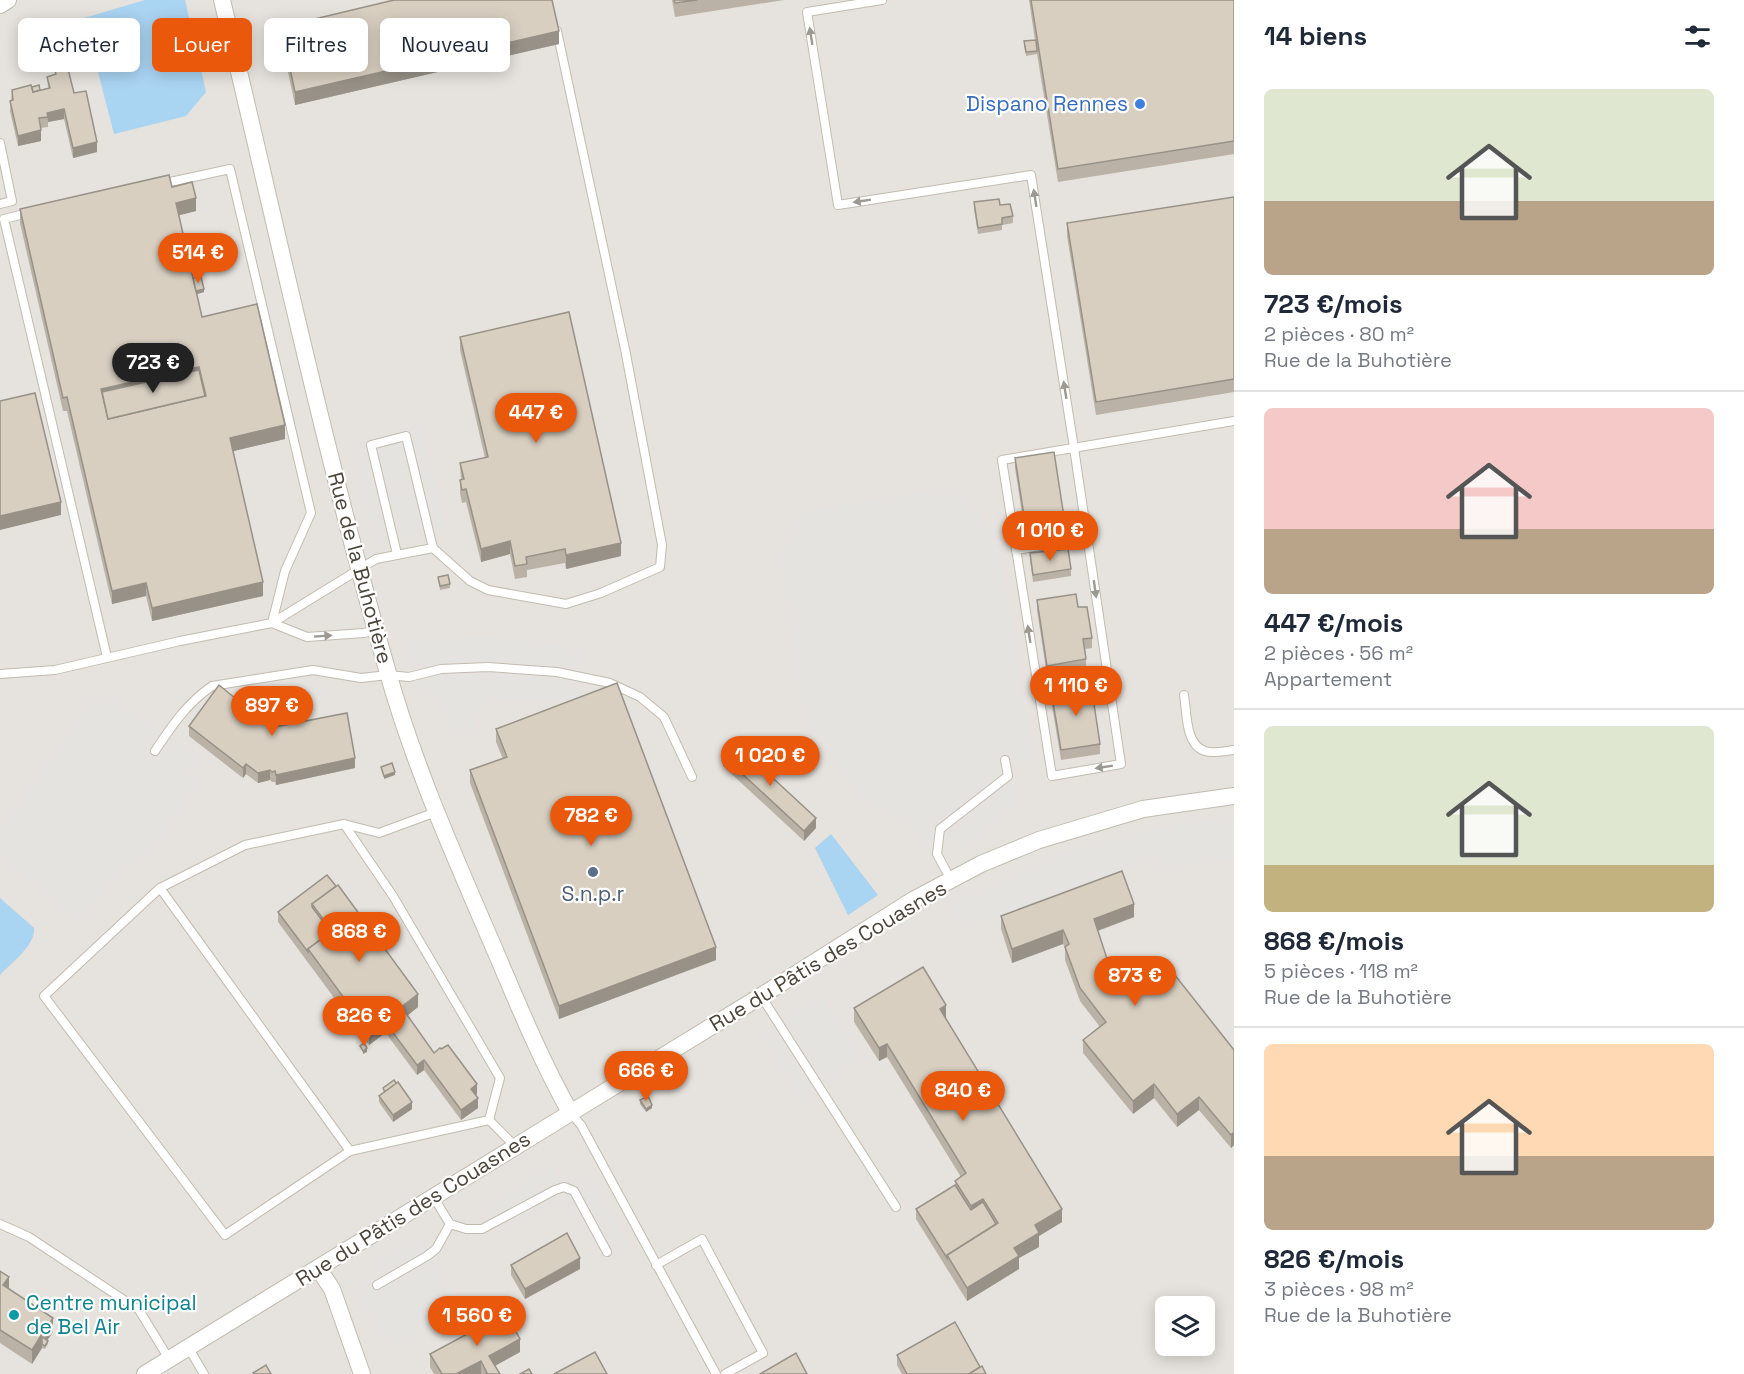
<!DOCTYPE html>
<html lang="fr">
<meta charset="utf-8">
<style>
:root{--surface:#fff;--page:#f6f6f7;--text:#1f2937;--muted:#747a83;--line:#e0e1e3;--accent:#ea580c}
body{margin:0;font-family:"Space Grotesk",sans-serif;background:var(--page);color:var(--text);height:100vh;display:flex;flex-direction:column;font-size:22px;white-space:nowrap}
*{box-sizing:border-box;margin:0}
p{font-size:20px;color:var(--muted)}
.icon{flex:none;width:33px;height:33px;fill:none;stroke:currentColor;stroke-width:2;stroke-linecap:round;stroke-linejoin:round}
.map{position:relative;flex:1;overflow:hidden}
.details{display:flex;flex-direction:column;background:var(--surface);width:510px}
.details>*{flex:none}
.top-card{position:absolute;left:18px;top:18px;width:570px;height:54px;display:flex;gap:12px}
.controls{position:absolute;left:1155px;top:1296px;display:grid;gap:12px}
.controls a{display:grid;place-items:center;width:60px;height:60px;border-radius:9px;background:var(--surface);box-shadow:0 3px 15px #0003;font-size:30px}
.price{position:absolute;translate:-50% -51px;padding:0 14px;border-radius:21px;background:var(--accent);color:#fff;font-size:20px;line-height:39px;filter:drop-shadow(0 2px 3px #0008)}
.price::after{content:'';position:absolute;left:50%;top:36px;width:18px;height:14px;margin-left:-9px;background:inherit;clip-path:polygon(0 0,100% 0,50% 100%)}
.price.active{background:#222;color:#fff}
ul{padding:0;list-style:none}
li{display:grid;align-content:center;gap:12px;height:318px;padding:0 30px}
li+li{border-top:2px solid var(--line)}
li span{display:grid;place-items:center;height:186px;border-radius:9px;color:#555}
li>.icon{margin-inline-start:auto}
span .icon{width:108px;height:108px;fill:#fffc;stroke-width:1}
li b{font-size:26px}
h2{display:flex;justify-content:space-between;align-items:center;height:72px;padding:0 30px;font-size:26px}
.chip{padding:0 21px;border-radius:9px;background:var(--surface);box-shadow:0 3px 15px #0003;font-size:21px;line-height:54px}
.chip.active{background:var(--accent);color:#fff}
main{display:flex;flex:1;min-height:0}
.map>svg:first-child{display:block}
</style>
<main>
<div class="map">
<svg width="1234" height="1374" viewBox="0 0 1234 1374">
<rect width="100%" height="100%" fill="#f6f3ec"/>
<path fill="#e6e2dd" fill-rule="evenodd" d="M0,0h1234v1374h-1234zM1166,1306h38v40h-38z"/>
<g fill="#e5e3e0">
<polygon points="422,425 447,530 374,543 352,444"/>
<polygon points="944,489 962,495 971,502 980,514 982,526 996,524 1034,760 1019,763 1014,767 1018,804 964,850 954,839 928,855 909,825 876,811 866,805 803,719 779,558 791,526 800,514 809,510 872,500 883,501 890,497"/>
<polygon points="485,637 519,639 561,646 584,652 577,699 502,701 486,704 479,713 476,723 479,734 451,732 443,710 435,698 428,692 418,691 404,642 423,638"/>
<polygon points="304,671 328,689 310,715 306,716 297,727 255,699 262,686 263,677"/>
<polygon points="113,696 149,723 180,741 202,757 188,775 201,784 146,860 123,871 86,916 76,920 0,859 0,827 89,701"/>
<polygon points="1234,817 1234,860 1211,862 1156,873 1153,859 965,928 956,922 947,904 1058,853 1142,831 1204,819"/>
<polygon points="823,995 863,1059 831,1080 813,1099 803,1106 760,1036"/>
<polygon points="552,1165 559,1177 568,1175 577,1181 591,1174 630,1247 601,1263 570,1209 567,1206 557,1204 498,1236 478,1207"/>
<polygon points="419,1236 462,1308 389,1348 353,1291 382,1271 377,1260"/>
</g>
<g fill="#a9d4f2">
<polygon points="145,0 185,0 206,92 186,116 114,134 84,18"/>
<polygon points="831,834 878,895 848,915 815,848"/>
<path d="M0,898l34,30c2,17 -23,35 -34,47z"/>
</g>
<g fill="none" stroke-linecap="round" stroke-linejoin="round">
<g stroke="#c2bbae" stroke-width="10">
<g id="service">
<polyline points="882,0 807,12 838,205 1031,175 1074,448 1121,764 1052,776 1002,460 1234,421"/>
<polyline points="0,143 12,201 0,204"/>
<polyline points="161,184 230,169 311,513 285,571 272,623"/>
<polyline points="28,213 4,219 107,657"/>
<polyline points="433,548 470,581 488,590 566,604 601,593 660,567 662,545 625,349 557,31"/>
<polyline points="1016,550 1088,538"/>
<polyline points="272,623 307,637 364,633 377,630"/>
<polyline points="0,674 55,670 180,641 272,623 376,559 433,548 406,436 371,445 397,554"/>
<path d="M1184,695c3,17 1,50 21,56 8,3 20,0 29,-1"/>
<path d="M155,751c16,-24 32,-48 57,-65l101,-16 48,8 27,-3 21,2 32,-8 47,-2 69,5 53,11 30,14 24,20 28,60"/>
<polyline points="436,812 379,833 344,824 245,845 160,888 44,996 225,1235 350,1151 489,1120 515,1146"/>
<polyline points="344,824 393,896 500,1078 489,1120"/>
<polyline points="951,880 937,854 940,829 1008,776 1005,760"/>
<polyline points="160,888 350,1151"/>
<polyline points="761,996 896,1207"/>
<polyline points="570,1112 581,1125 716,1374"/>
<polyline points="434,1198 450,1224 466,1229 482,1229 555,1190 564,1187 574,1191 607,1252"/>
<polyline points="0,1224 29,1237 139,1310 169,1359"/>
<polyline points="656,1265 702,1239 763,1353 725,1374"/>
<polyline points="377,1285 427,1256 436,1249 450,1224"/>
<polyline points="188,1347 204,1374"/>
</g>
</g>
<g stroke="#c2bbae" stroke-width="18">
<g id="minor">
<path d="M222,0c54,225 102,451 166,673 26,92 65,180 103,268 25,58 48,116 79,171"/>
<polyline points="0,5 8,0"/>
<polyline points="318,1268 332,1289 362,1374"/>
<polyline points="145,1374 761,996 913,900 981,864 1039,840 1143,809 1234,796"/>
</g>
</g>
<use href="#service" stroke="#fff" stroke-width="8"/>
<use href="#minor" stroke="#fff" stroke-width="16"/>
</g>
<g fill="#bab2a6">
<polygon points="672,0 784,0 675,17"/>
<polygon points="1029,0 1234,0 1234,154 1058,182 1037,54 1026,56 1024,45 1024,41 1035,40"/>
<polygon points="281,27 559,44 295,105 281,40"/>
<polygon points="55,71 74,93 97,152 73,158 64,119 48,122 48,127 40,128 41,141 18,146 10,111 12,90 32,87 40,90 48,88 47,77 55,75"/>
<polygon points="172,187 196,211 179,215 193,278 204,292 197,294 202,317 285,439 232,451 263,596 152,621 146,596 112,604 67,411 63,411 20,223 20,209"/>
<polygon points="1234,197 1234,392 1096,415 1067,236 1067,223"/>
<polygon points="974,202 1000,205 1013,216 1013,223 1002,225 1002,230 978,234 974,209"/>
<polygon points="460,337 621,556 566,569 565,563 527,570 527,577 515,579 510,554 481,562 466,502 462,503 460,493 460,480 461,480 460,463 485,458 460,350"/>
<polygon points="1015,458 1064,517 1064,527 1025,533 1015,468"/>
<polygon points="1030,553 1071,569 1071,576 1033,582 1030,560"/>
<polygon points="438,577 450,584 450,588 440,590"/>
<polygon points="1037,600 1092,638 1092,648 1085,649 1086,659 1086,669 1047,676 1037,610"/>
<polygon points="1051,690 1100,744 1100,754 1061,760 1051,700"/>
<polygon points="189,726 273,729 355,768 276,785 275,782 272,782 270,780 258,783 246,774 243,778 189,736"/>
<polygon points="496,729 716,960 559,1019 470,783 470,770 503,759 496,742"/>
<polygon points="723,756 816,828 804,841 723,766"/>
<polygon points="327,875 418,1007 407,1016 434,1053 477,1094 476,1095 478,1108 461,1120 424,1070 417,1075 388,1036 388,1031 369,1045 278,922 278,912"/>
<polygon points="1001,916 1134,917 1098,931 1111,971 1134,999 1234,1050 1234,1145 1231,1148 1199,1110 1177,1127 1154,1098 1133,1114 1083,1053 1083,1040 1100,1027 1080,1001 1065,960 1065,948 1063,944 1012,963 1001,929"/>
<polygon points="854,1008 946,1019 1062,1222 1039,1236 1039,1247 1019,1258 1019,1269 967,1301 916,1219 916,1209 955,1185 955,1181 961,1177 887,1057 879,1061 854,1022"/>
<polygon points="383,1088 412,1109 393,1122 379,1102 379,1096 384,1093"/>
<polygon points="640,1100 652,1108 646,1112 640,1104"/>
<polygon points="511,1265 580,1269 525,1299 511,1275"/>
<polygon points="0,1271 9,1289 53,1332 47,1341 48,1344 45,1349 42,1348 32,1364 0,1343"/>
<polygon points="520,1352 495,1366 500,1374 434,1374 430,1367 430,1354"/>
<polygon points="897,1355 980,1367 986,1374 902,1374 897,1365"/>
</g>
<g fill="#979187">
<polygon points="559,31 559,44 295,105 295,92"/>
<polygon points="64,109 64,119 48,122 47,113"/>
<polygon points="41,130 41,141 18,146 18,136"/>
<polygon points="97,142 97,152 73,158 73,148"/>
<polygon points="196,198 196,211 176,216 176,203"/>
<polygon points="204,289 204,292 194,295 194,291"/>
<polygon points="199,367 199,380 103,402 101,389"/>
<polygon points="285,425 285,439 230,452 230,438"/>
<polygon points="61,502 61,515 0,530 0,516"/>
<polygon points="510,541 510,554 481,562 481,549"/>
<polygon points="621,543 621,556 566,569 566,555"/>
<polygon points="263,582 263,596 152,621 152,608"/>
<polygon points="146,583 146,596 112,604 112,591"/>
<polygon points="355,758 355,768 276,785 276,775"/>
<polygon points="246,764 246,774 243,778 243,768"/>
<polygon points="270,770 270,780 258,783 258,773"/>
<polygon points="395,772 395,775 384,779 384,776"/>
<polygon points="816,818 816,828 804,841 804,831"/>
<polygon points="1134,904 1134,917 1094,932 1094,919"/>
<polygon points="1063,930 1063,944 1012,963 1012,949"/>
<polygon points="716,947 716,960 559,1019 559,1006"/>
<polygon points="418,994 418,1007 390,1029 388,1026 388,1031 369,1045 369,1032"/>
<polygon points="946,1005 946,1019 940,1009"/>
<polygon points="887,1044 887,1057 879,1061 879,1048"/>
<polygon points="367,1048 367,1052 363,1054 363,1051"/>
<polygon points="424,1060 424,1070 417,1075 417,1065"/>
<polygon points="477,1084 477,1094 471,1099 471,1089"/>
<polygon points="1154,1084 1154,1098 1133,1114 1133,1101"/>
<polygon points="1199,1097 1199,1110 1177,1127 1177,1114"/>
<polygon points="478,1098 478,1108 461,1120 461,1110"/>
<polygon points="412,1102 412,1109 393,1122 393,1115"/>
<polygon points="652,1105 652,1108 646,1112 646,1109"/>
<polygon points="1234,1132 1234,1145 1231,1148 1231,1135"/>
<polygon points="983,1199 983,1212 971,1220 971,1206"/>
<polygon points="1062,1209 1062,1222 1039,1236 1039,1247 1019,1258 1019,1269 967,1301 967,1288 1014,1248 1035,1225"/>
<polygon points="580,1258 580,1269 525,1299 525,1289"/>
<polygon points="9,1277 9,1290 3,1285"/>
<polygon points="53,1318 53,1332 45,1343 45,1330"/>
<polygon points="41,1327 42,1348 32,1364 32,1350 38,1332"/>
<polygon points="520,1339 520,1352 489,1369 489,1356"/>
<polygon points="481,1361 481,1374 456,1374"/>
</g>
<g fill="#d8cfc1" stroke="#979187" stroke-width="1.5" fill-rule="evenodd">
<polygon points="394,0 552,0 559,31 295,92 281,27"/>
<polygon points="674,0 697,0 675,3"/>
<polygon points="1031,0 1234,0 1234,141 1058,169"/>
<polygon points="1036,40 1037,51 1026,52 1024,41"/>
<polygon points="68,69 74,93 86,91 97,142 73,148 64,109 47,113 48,117 39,118 41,130 18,136 10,101 13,100 12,90 31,85 33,92 50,88 47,77 56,74 55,71"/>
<polygon points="39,85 40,90 33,92 32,87"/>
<path d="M169,175l3,12 20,-5 4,16 -20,5 26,114 55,-13 28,121 -55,13 33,144 -111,26 -6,-25 -34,8 -45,-194 -4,1 -43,-189zM199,367l7,29 -98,23 -7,-30z"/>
<polygon points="1234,197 1234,379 1096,402 1067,223"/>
<polygon points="999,199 1000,205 1010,204 1013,216 1002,218 1002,224 978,228 974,202"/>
<polygon points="201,277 204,289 196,291 193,278"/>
<polygon points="569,312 621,543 566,555 565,549 526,557 527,564 515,566 510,541 481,549 466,489 462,490 460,480 464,479 460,463 488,457 460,337"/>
<polygon points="199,370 205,396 108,419 102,392"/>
<polygon points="35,393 61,502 0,516 0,401"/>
<polygon points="1054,452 1064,517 1025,522 1015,458"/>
<polygon points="1068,549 1071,569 1033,575 1030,553"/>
<polygon points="448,575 450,584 440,586 438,577"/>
<polygon points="1076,594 1078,607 1087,607 1092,638 1083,639 1086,659 1047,666 1037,600"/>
<polygon points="617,683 716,947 559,1006 470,770 507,757 496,729"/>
<polygon points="1091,684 1100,744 1061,750 1051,690"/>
<polygon points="219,685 273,729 275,727 347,713 355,758 276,775 275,771 272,772 270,770 258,773 246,764 243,768 189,726"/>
<polygon points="735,743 816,818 804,831 723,756"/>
<polygon points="392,763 395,772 384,776 381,767"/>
<polygon points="1122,871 1134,904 1094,919 1111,971 1134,999 1171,970 1234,1050 1234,1132 1231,1135 1199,1097 1177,1114 1154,1084 1133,1101 1083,1040 1106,1022 1080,988 1065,947 1069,944 1063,930 1012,949 1001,916"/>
<polygon points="327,875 336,886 312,904 312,907 331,932 308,949 308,952 278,912"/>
<polygon points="338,885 418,994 369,1032 308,949 332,931 312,904"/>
<polygon points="923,967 946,1005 940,1009 1062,1209 1035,1225 1039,1233 1014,1248 1019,1256 967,1288 947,1255 998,1223 983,1199 971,1206 955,1181 966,1173 887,1044 879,1048 854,1008"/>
<polygon points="405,1012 434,1053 440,1048 441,1049 448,1045 477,1084 471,1089 478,1098 461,1110 424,1060 417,1065 388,1026"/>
<polygon points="364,1043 367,1048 363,1051 360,1046"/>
<polygon points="394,1080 397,1084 385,1092 383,1088"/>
<polygon points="398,1082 412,1102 393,1115 379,1096"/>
<polygon points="648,1096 652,1105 646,1109 640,1100"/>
<polygon points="955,1185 971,1210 983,1202 996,1224 947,1255 947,1258 916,1209"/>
<polygon points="567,1233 580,1258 525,1289 511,1265"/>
<polygon points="0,1271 9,1277 3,1285 53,1318 45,1330 41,1327 38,1332 42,1334 32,1350 0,1330"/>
<polygon points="506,1313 520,1339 489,1356 500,1374 485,1374 487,1373 481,1361 456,1374 442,1374 430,1354"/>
<polygon points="955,1322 980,1367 969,1374 907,1374 897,1355"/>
<polygon points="42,1337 48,1341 45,1346 42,1344"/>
<polygon points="595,1352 607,1374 554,1374"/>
<polygon points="796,1353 807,1374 760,1374"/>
<polygon points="266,1365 271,1374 254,1374 253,1373"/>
<polygon points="982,1366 986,1374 969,1374"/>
<polygon points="529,1369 532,1374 520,1374"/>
</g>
<defs><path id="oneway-solid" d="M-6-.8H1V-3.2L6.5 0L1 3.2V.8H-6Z" transform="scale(1.5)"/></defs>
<g fill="#9c9892">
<use href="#oneway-solid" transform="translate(811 36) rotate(-99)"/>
<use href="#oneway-solid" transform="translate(1035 198) rotate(-99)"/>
<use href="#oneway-solid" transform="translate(862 201) rotate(171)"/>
<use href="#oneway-solid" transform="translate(1065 390) rotate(-99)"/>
<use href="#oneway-solid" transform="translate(1095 589) rotate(82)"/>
<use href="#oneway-solid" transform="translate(1029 634) rotate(-99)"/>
<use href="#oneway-solid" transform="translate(323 636) rotate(-4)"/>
<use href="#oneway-solid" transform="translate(1104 767) rotate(171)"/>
</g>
<circle fill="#3f7fe0" stroke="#fff" stroke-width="2" cx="1140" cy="104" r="6"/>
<circle fill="#5c6f8a" stroke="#fff" stroke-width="2" cx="593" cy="872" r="6"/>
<circle fill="#0f9aa8" stroke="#fff" stroke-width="2" cx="14" cy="1315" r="6"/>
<g text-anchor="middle" stroke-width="4.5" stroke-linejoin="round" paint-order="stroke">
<g font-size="21" fill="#366cbe" stroke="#fff" text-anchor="end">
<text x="1128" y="111">Dispano Rennes</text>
</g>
<g font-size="21" fill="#4b4439" stroke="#fff">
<text transform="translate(360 568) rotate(75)" y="7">Rue de la Buhotière</text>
<text transform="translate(828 956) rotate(-31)" y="7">Rue du Pâtis des Couasnes</text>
<text transform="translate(413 1209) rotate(-32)" y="7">Rue du Pâtis des Couasnes</text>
</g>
<g font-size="21" fill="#4e5e75" stroke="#fff">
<text x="593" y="901">S.n.p.r</text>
</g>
<g font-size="21" fill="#0d838f" stroke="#fff" text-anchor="start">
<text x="26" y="1310">Centre municipal<tspan x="26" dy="24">de Bel Air</tspan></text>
</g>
</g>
</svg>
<div class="controls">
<a><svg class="icon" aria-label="layers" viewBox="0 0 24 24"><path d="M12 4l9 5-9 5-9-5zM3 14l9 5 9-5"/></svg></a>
</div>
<b class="price" style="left:198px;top:284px">514 €</b>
<b class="price active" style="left:153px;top:394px">723 €</b>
<b class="price" style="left:536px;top:444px">447 €</b>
<b class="price" style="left:1050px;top:562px">1 010 €</b>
<b class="price" style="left:1076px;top:717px">1 110 €</b>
<b class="price" style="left:272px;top:737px">897 €</b>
<b class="price" style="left:770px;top:787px">1 020 €</b>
<b class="price" style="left:591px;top:847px">782 €</b>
<b class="price" style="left:359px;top:963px">868 €</b>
<b class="price" style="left:1135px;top:1007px">873 €</b>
<b class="price" style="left:364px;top:1047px">826 €</b>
<b class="price" style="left:646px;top:1102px">666 €</b>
<b class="price" style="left:963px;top:1122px">840 €</b>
<b class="price" style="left:477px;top:1347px">1 560 €</b>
<div class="top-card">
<a class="chip">Acheter</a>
<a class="chip active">Louer</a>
<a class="chip">Filtres</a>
<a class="chip">Nouveau</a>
</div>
</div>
<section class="details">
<h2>14 biens<svg class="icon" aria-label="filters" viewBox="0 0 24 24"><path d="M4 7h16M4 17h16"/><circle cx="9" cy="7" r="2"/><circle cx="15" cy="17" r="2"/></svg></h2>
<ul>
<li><span style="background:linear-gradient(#dfe7d0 60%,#b9a48a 0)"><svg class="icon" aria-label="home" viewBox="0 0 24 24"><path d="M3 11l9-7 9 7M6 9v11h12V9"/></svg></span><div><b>723 €/mois</b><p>2 pièces · 80 m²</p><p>Rue de la Buhotière</p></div></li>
<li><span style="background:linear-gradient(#f6c9c9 65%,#b9a48a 0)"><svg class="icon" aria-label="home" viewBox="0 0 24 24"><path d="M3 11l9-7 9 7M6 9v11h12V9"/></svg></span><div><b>447 €/mois</b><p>2 pièces · 56 m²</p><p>Appartement</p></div></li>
<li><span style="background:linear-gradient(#dfe7d0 75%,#c2b280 0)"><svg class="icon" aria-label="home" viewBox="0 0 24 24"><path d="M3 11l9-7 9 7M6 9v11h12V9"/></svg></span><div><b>868 €/mois</b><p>5 pièces · 118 m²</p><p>Rue de la Buhotière</p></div></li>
<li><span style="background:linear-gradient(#ffd9b3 60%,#b9a48a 0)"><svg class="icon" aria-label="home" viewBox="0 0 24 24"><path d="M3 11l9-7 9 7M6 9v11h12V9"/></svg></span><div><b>826 €/mois</b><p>3 pièces · 98 m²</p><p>Rue de la Buhotière</p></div></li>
</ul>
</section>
</main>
